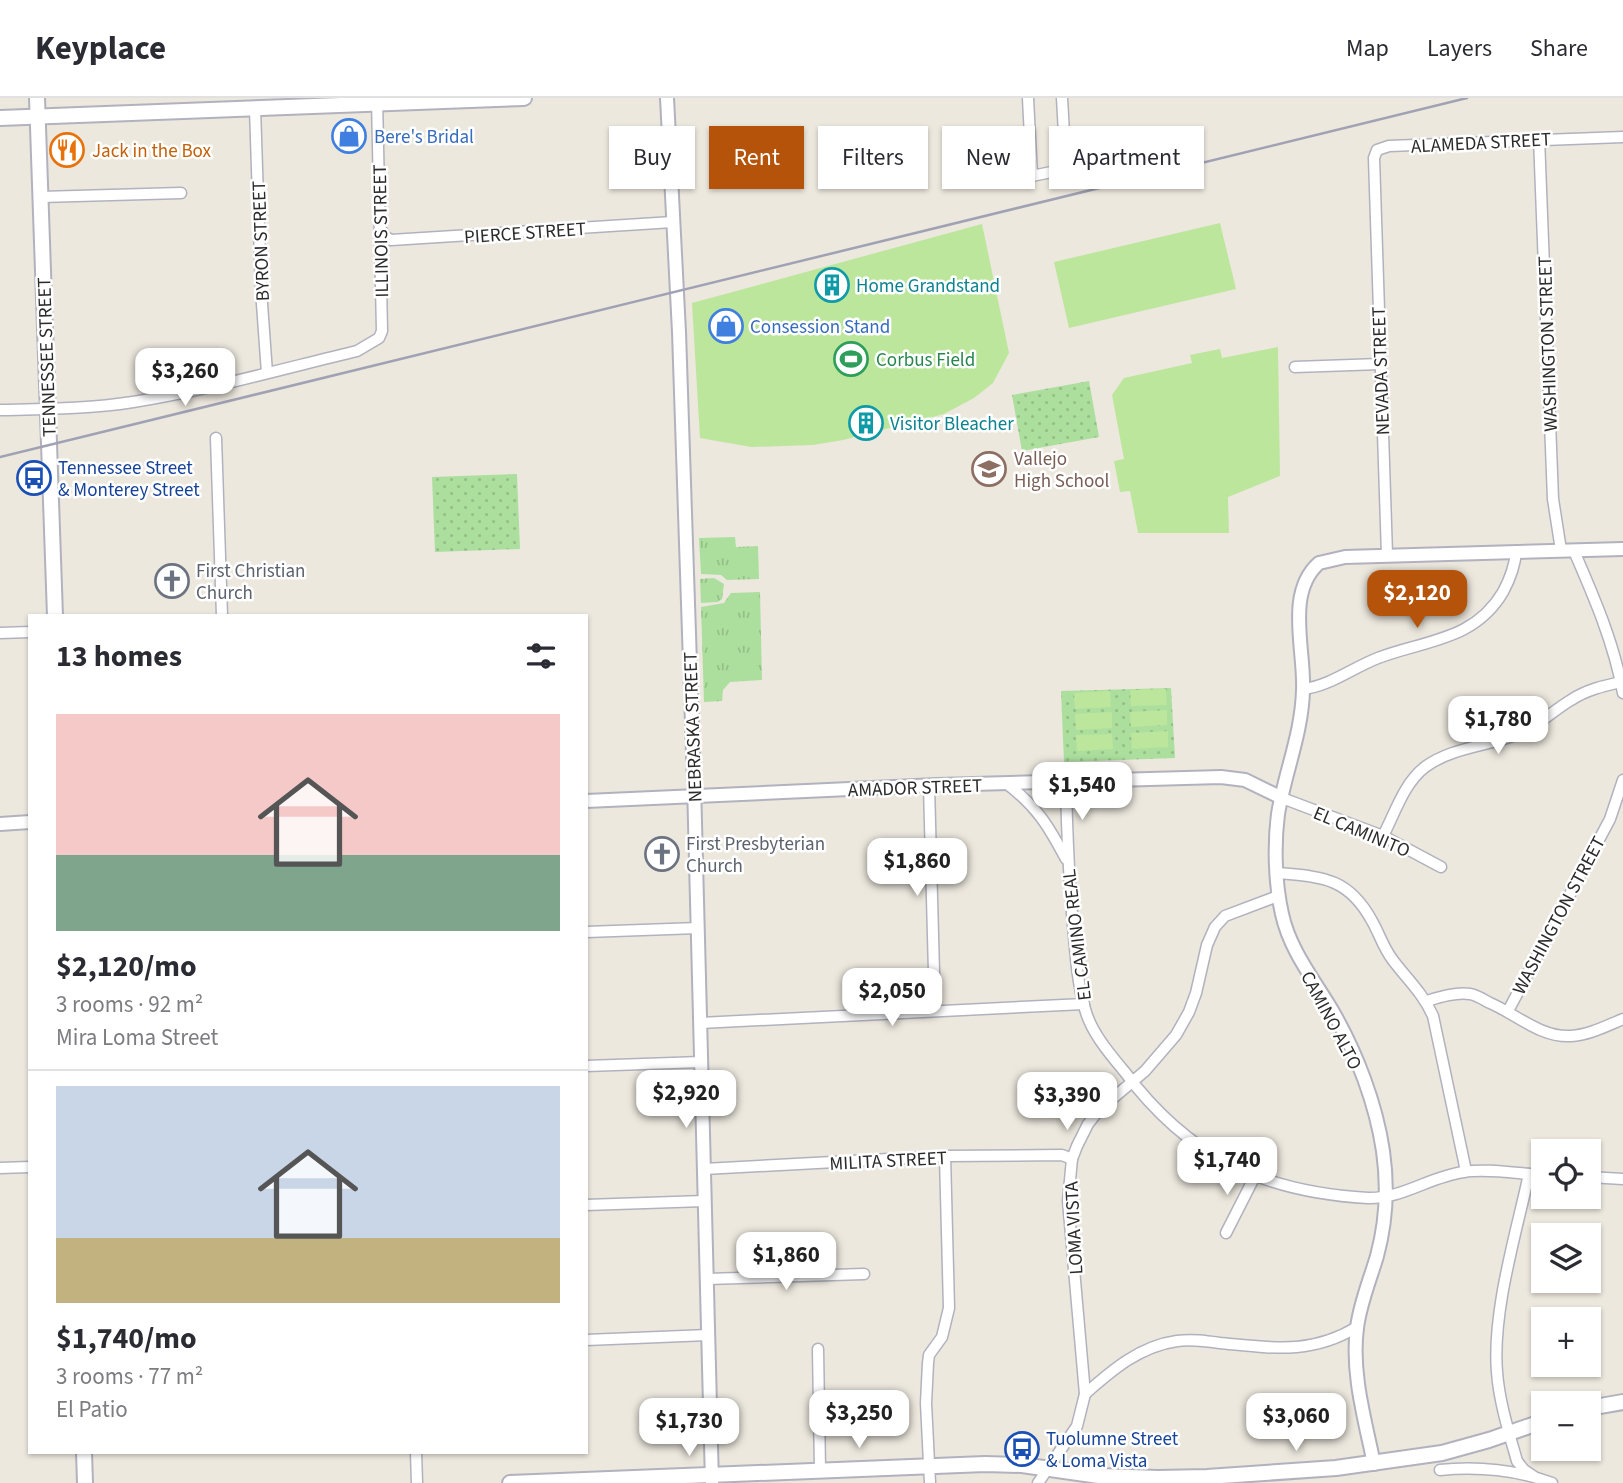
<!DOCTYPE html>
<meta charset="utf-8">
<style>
:root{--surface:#fff;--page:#f2f2f3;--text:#2b2b33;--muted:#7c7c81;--line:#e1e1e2;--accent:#b45309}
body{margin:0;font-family:"Source Sans 3",sans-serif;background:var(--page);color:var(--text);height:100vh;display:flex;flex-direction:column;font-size:26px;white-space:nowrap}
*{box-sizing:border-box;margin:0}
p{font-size:23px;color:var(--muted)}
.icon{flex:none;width:38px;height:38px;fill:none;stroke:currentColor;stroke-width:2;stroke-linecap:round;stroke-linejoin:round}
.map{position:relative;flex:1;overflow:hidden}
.sheet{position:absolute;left:28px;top:516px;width:560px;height:840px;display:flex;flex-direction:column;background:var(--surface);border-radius:0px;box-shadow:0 2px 5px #0004}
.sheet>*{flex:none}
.banner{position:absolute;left:609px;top:28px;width:665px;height:63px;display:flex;gap:14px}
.tools{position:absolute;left:1531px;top:1041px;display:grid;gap:14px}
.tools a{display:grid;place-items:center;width:70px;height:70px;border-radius:0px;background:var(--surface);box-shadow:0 2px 5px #0004;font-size:35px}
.price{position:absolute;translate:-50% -60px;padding:0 16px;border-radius:14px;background:#fff;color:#222;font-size:23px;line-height:46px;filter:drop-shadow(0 2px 4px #0008)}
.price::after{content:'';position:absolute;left:50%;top:42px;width:21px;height:16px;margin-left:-10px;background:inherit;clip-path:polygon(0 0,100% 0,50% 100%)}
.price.selected{background:var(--accent);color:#fff}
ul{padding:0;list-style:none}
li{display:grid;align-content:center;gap:14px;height:371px;padding:0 28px}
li+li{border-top:2px solid var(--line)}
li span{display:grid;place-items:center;height:217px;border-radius:0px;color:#555}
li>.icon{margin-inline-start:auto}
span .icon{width:126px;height:126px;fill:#fffc;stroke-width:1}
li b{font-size:30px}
h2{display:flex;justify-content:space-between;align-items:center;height:84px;padding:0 28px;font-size:30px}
.chip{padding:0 24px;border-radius:0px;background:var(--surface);box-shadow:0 2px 5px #0004;font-size:24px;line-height:63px}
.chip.selected{background:var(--accent);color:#fff}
header{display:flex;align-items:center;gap:42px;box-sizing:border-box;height:98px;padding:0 35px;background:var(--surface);border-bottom:2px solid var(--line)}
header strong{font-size:33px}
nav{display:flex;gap:38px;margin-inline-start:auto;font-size:24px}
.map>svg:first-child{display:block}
</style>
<header>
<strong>Keyplace</strong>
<nav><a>Map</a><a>Layers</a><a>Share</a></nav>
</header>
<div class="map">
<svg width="1623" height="1385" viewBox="0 0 1623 1385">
<defs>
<pattern id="grass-tufts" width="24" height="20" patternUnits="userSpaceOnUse" patternTransform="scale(1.75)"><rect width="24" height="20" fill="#acdf9e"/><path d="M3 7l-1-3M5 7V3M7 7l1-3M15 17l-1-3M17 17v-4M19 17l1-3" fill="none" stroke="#94c088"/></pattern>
<pattern id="park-dots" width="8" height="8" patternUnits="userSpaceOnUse" patternTransform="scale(1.75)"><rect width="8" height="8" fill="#acdf9e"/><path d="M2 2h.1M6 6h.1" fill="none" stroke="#94c088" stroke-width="1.8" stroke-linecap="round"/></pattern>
</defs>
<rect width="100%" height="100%" fill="#ece8de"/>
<g fill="url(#grass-tufts)">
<polygon points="735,439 736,449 758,448 759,481 727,482 721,477 701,476 699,440"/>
<polygon points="714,480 724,486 722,501 718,504 701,505 700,481"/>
<polygon points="760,494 762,582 730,584 723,592 722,603 704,604 701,509 724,505 731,495"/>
</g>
<g fill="url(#park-dots)">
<polygon points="1089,283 1099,339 1022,353 1012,297"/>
<polygon points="517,376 520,451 435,454 432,379"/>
<polygon points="1171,590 1175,660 1064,664 1061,593"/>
</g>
<g fill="#bce69b">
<polygon points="1220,125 1236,191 1069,230 1054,164"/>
<polygon points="982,126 1009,255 993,285 974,300 944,316 843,342 813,347 751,349 700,340 692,205"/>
<polygon points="1278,249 1280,378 1228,399 1229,435 1138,435 1130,393 1120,394 1114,363 1124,361 1112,297 1124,280 1192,265 1190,257 1220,251 1222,260"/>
<polygon points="1166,591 1167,607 1131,608 1130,592"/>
<polygon points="1110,593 1111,609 1075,611 1074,595"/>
<polygon points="1167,612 1167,627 1131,629 1130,614"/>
<polygon points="1112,614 1112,630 1076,632 1075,616"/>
<polygon points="1168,633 1168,649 1132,651 1131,635"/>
<polygon points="1112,636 1113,651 1077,653 1076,637"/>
</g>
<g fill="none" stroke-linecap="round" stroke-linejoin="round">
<g stroke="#b1b2be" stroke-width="13">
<g id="minor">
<polyline points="1028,0 1032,78 1066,71 1062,0"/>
<polyline points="255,10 261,192 267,275"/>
<polyline points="1539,40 1553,401 1561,452"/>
<polyline points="41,99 181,95"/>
<polyline points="382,133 384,138 391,142 673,124"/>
<polyline points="1295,269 1380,266"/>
<path d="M0,312c44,-1 89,-1 133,-8 75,-12 149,-33 224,-51l22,-13 3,-7 -5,-232"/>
<polyline points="216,340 222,518"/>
<path d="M1574,453c20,46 40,92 49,142"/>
<polyline points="1387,457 1374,60 1377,52 1389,48 1623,39"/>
<polyline points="0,535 30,534"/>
<path d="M1303,591c27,-3 49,-21 75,-31 47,-18 96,-17 125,-66 7,-13 12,-26 13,-41"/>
<path d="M1066,684c1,52 3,102 8,154 2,24 4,49 11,73 6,23 24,44 39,62 64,86 138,121 244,127 34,1 63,-22 96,-26 24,-4 55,2 80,3"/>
<path d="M1006,685c31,24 42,42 60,76"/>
<polyline points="929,688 935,912"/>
<polyline points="1282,700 1383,738 1441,769"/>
<path d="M1383,738c12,-23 21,-53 42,-69 27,-20 65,-21 96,-34 18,-8 33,-23 50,-33 15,-10 32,-14 50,-18"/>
<path d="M1277,775c45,4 71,4 95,48 7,12 11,26 20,38 14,19 31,34 41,57l33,155"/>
<polyline points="586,834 698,830"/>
<path d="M1427,903c13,-4 29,-9 43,-7 7,1 14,6 20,9 26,11 51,35 81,33 18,-1 35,-10 52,-17"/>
<polyline points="1508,913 1610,721 1623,682"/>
<polyline points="700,925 1084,906"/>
<polyline points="586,968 701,964"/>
<polyline points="0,1070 30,1069"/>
<polyline points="704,1071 945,1058 1062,1057 1072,1061"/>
<path d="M1529,1076c-13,60 -37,138 -32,198 2,29 12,61 20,89l7,9 9,6"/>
<polyline points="1589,1079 1623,1081"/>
<polyline points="586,1107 704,1103"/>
<polyline points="1226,1135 1255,1078"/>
<polyline points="707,1181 864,1176"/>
<polyline points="586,1242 708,1237"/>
<polyline points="818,1251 820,1372"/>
<path d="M1085,1296c27,-24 55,-48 92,-53 15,-2 29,0 43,2 52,5 91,12 137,-16"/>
<polyline points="416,1354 417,1385"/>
<path d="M1440,1372c37,-4 78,0 112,13"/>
<polyline points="930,1385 926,1305 928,1265 929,1257 942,1239 949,1210 945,1058"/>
<polyline points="1038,1385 1077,1328 1085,1296 1068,1103 1072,1061 1077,1048 1088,1026 1099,1012 1145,973 1176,937 1189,914 1196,895 1207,847 1215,829 1225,818 1278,798"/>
</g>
</g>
<g stroke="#b1b2be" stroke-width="16">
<g id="tertiary">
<polyline points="667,0 679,234 694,686 712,1385"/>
<polyline points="586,703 937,687 1221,679 1245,682 1282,700"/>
<polyline points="0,726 30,724"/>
<path d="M1374,1366c-9,-44 -23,-91 -17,-136 3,-25 13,-48 20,-72 9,-33 11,-70 6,-105 -7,-47 -26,-97 -50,-139 -18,-31 -43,-61 -51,-98 -7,-31 -8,-69 -4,-100 7,-42 24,-81 25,-124 2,-40 -18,-97 16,-127l26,-6 278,-8"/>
</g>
</g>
<g stroke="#b1b2be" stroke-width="18">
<g id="secondary">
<polyline points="37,0 55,518"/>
<polyline points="0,20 524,0"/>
<polyline points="1589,1310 1623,1304"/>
<polyline points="84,1354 85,1385"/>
<polyline points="510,1385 985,1366 1022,1367 1099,1378 1158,1380 1207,1379 1336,1370 1442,1355 1489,1342 1544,1323"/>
</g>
</g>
<use href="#minor" stroke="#fff" stroke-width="10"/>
<use href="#tertiary" stroke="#fff" stroke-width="12"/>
<use href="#secondary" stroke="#fff" stroke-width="14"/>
<polyline stroke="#a1a1b4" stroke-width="2.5" points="0,359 1467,0"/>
</g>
<defs>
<g id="shop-ring" transform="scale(1.75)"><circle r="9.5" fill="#fff" stroke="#3f7fe0" stroke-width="1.5"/><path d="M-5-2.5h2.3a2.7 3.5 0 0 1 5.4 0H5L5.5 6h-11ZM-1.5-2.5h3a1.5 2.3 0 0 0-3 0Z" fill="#3f7fe0"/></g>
<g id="restaurant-ring" transform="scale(1.75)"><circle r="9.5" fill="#fff" stroke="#e8710a" stroke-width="1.5"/><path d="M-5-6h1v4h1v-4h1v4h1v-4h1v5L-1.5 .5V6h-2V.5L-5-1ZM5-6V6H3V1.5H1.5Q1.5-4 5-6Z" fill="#e8710a"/></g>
<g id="building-ring" transform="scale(1.75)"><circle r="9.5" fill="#fff" stroke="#0f9aa8" stroke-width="1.5"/><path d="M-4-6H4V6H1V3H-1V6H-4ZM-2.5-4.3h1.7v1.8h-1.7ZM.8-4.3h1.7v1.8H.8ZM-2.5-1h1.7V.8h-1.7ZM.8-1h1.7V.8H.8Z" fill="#0f9aa8"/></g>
<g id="stadium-ring" transform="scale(1.75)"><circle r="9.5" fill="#fff" stroke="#2e9e5b" stroke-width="1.5"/><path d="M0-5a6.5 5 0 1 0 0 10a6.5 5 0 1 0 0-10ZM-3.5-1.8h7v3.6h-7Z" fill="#2e9e5b"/></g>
<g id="school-ring" transform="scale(1.75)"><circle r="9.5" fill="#fff" stroke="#8d6e63" stroke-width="1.5"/><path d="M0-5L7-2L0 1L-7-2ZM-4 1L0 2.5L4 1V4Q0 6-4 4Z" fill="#8d6e63"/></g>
<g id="bus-ring" transform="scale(1.75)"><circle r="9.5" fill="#fff" stroke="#1a4fb4" stroke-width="1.5"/><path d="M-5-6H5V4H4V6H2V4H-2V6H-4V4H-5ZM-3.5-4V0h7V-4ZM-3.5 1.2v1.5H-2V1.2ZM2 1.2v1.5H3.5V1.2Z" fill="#1a4fb4"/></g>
<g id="church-ring" transform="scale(1.75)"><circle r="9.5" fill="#fff" stroke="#6b7280" stroke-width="1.5"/><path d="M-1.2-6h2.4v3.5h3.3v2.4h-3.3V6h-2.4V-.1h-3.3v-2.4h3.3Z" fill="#6b7280"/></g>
</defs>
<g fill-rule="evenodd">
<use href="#shop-ring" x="349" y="38"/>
<use href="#restaurant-ring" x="67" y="52"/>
<use href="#building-ring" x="832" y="187"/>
<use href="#shop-ring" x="726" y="228"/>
<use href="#stadium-ring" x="851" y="261"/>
<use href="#building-ring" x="866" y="325"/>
<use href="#school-ring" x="989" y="371"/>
<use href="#bus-ring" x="34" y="380"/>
<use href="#church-ring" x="172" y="483"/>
<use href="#church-ring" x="662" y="756"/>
<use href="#bus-ring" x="1022" y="1351"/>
</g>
<g text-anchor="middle" stroke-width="5" stroke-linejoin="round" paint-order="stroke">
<g font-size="19" fill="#366cbe" stroke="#fff" text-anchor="start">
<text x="374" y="45">Bere's Bridal</text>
<text x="750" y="235">Consession Stand</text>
</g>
<g font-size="19" fill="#2b2b2b" stroke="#fff">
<text transform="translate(1481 44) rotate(-3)" y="7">ALAMEDA STREET</text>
<text transform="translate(380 133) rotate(-91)" y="7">ILLINOIS STREET</text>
<text transform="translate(525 134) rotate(-4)" y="7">PIERCE STREET</text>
<text transform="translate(260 143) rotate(-92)" y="7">BYRON STREET</text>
<text transform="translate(1547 246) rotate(-92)" y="7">WASHINGTON STREET</text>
<text transform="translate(46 259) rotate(-92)" y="7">TENNESSEE STREET</text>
<text transform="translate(1380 273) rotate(-92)" y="7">NEVADA STREET</text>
<text transform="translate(692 629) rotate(-92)" y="7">NEBRASKA STREET</text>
<text transform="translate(915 689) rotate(-2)" y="7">AMADOR STREET</text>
<text transform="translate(1362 733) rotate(23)" y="7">EL CAMINITO</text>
<text transform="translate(1558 817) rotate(-62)" y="7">WASHINGTON STREET</text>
<text transform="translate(1076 837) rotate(-97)" y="7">EL CAMINO REAL</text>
<text transform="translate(1332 922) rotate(62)" y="7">CAMINO ALTO</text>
<text transform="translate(888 1062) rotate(-3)" y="7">MILITA STREET</text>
<text transform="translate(1073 1130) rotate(-93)" y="7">LOMA VISTA</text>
</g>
<g font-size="19" fill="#c56008" stroke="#fff" text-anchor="start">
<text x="92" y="59">Jack in the Box</text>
</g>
<g font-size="19" fill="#0d838f" stroke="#fff" text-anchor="start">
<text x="856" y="194">Home Grandstand</text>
<text x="890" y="332">Visitor Bleacher</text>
</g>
<g font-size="19" fill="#27864d" stroke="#fff" text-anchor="start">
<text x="876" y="268">Corbus Field</text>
</g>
<g font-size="19" fill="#785e54" stroke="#fff" text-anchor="start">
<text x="1014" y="367">Vallejo<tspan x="1014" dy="22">High School</tspan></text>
</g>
<g font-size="19" fill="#164399" stroke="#fff" text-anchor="start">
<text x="58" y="376">Tennessee Street<tspan x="58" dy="22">&amp; Monterey Street</tspan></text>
<text x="1046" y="1347">Tuolumne Street<tspan x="1046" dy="22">&amp; Loma Vista</tspan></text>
</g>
<g font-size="19" fill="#5b616d" stroke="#fff" text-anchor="start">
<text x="196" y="479">First Christian<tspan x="196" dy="22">Church</tspan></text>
<text x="686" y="752">First Presbyterian<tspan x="686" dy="22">Church</tspan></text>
</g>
</g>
</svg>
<div class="tools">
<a><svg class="icon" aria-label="locate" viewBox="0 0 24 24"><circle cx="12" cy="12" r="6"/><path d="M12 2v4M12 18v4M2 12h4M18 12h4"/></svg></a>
<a><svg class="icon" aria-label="layers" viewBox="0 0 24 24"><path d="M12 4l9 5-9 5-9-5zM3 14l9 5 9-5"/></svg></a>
<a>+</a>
<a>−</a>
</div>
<b class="price" style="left:185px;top:310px">$3,260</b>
<b class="price selected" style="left:1417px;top:532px">$2,120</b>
<b class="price" style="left:1498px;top:658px">$1,780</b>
<b class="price" style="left:1082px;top:724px">$1,540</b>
<b class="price" style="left:917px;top:800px">$1,860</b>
<b class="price" style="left:892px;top:930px">$2,050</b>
<b class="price" style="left:686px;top:1032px">$2,920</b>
<b class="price" style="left:1067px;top:1034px">$3,390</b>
<b class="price" style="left:1227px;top:1099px">$1,740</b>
<b class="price" style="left:786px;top:1194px">$1,860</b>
<b class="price" style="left:859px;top:1352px">$3,250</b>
<b class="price" style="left:1296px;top:1355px">$3,060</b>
<b class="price" style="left:689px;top:1360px">$1,730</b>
<div class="banner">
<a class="chip">Buy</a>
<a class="chip selected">Rent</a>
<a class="chip">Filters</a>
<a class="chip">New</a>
<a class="chip">Apartment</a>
</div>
<section class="sheet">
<h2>13 homes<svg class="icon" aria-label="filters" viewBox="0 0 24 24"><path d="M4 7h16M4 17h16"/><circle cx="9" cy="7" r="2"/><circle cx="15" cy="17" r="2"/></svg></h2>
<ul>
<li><span style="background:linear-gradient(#f6c9c9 65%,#7fa58c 0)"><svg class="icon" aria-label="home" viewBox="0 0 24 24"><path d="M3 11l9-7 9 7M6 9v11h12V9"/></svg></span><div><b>$2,120/mo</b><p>3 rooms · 92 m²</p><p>Mira Loma Street</p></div></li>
<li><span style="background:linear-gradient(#c9d6e8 70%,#c2b280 0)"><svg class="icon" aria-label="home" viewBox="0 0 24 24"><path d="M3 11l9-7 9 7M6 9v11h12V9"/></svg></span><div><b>$1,740/mo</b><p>3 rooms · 77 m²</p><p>El Patio</p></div></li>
</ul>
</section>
</div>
